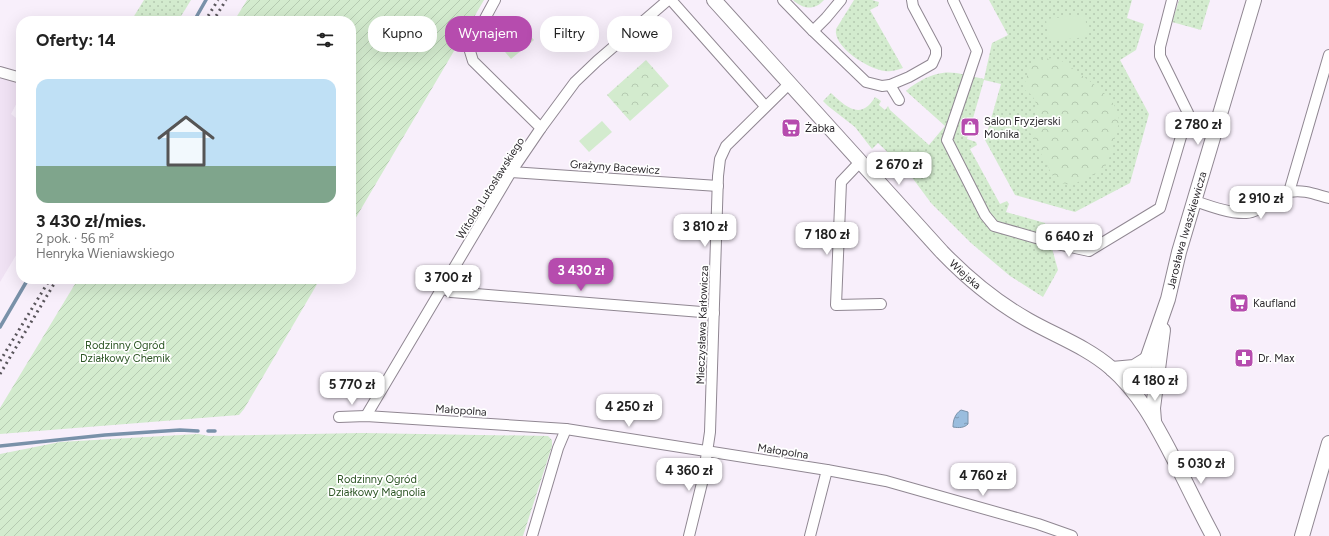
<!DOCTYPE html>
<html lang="pl">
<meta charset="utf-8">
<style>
:root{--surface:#fff;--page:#f2f2f2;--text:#222;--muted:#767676;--line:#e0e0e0;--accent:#b64cae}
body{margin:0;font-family:Figtree,sans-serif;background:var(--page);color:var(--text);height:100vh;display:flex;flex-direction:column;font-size:15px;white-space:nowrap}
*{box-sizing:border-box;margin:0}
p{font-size:13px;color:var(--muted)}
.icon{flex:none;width:22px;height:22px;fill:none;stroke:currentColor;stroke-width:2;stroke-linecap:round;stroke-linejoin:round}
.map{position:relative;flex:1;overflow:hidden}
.details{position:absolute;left:16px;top:16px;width:340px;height:268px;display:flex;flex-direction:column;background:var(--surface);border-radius:16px;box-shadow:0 4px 16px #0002}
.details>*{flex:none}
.banner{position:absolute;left:368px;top:16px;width:380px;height:36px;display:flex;gap:8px}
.price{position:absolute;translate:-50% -34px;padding:0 9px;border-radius:8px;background:#fff;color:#222;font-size:13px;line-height:26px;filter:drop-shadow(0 1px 2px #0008)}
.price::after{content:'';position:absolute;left:50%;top:24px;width:12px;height:9px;margin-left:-6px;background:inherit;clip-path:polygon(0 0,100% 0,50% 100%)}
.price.selected{background:var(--accent);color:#fff}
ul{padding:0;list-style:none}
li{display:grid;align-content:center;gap:8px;height:212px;padding:0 20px}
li+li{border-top:1px solid var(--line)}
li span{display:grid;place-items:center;height:124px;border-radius:12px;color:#555}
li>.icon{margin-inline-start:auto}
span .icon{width:72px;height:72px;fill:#fffc;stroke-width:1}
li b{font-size:17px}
h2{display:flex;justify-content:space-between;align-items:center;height:48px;padding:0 20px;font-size:17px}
.chip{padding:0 14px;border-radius:16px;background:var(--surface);box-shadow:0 4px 16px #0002;font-size:14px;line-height:36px}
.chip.selected{background:var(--accent);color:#fff}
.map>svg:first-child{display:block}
</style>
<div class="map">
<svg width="1329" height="536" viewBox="0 0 1329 536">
<defs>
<pattern id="grass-dots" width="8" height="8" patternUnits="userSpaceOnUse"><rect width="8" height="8" fill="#d3ebce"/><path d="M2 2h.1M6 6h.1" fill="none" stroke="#b5cab1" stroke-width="1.8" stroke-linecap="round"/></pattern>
<pattern id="park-crowns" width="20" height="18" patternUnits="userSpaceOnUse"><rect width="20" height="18" fill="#d3ebce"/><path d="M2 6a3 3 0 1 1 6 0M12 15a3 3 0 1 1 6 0" fill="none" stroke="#b5cab1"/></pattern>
<pattern id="garden-furrows" width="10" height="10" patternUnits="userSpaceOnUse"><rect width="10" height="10" fill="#d3ebce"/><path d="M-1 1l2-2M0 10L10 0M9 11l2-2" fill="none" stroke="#b5cab1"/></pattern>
<pattern id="water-ripples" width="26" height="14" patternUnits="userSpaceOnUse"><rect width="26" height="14" fill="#9abdde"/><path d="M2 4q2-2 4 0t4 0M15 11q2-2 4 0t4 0" fill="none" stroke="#7e9ab4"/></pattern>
</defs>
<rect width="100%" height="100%" fill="#f8effb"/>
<polygon fill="#f0e2f4" points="0,77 21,83 21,95 11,114 21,122 21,247 0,282"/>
<g fill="url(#grass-dots)">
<polygon points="144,0 191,0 178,21 131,21"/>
<path d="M793,0h31c-10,11 -21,9 -31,0z"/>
<path d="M854,0h18l7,2 -1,4 -8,4 33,58c-6,2 -12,4 -18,3 -17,-2 -52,-24 -49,-42z"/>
<path d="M989,0h143l-5,18 17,6 -8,26 -16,10 29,54 -19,69 -55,29 -60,-17 -30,-55 16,-56 -17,-4 -17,59 9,3 1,3 -7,4 30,55 7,-3 2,3 -3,8 39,11 13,47 -15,27 -33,-21 -39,-33 -40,-40 -23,-31 -30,-29 -6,6 -17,-22 -27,-21 -5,-5 8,-8c15,14 30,28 44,4l6,4 -2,4 6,5 3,-4 2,4 39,35 16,-19 -39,-35c5,-5 11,-8 16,-11 25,-13 36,-6 62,-1l8,-36 16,-8z"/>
<polygon points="1179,0 1210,0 1201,30 1172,22"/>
</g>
<g fill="url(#park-crowns)">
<polygon points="515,18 534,40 511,59 493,38"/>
<path d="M1054,58c11,3 18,10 26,16 16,12 40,27 39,49l-11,39 -5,8 -31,15 -16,-3 -29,-55c12,-13 14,-29 -4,-38l9,-29z"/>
<polygon points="646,60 669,86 630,121 607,95"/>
</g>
<g fill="url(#garden-furrows)">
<polygon points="247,0 484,0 351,226 351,21 234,21"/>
<polygon points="78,279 320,279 244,409 239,415 0,434 0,408"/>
<polygon points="362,433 548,436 552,440 552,446 523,536 0,536 0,454 60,442 198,434 209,436"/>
</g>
<g fill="#d3ebce">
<polygon points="1085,15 1088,37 1048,41 1046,19"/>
<polygon points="602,121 612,132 589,152 579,141"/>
</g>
<path fill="url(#water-ripples)" stroke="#7991a9" d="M961,410l7,2v12c-4,4 -9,4 -15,3 0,-7 2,-13 8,-17z"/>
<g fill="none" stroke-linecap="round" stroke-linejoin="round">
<g stroke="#7991a9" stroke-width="3.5">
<polyline points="194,21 206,0"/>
<polyline points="0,327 28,279"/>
<polyline points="208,431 215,431"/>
<polyline points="0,446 105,435 180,430 198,431"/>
</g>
<g stroke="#908792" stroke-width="12">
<g id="street">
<polyline points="495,0 469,48 473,61 541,128"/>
<polyline points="671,0 765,106"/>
<polyline points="783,0 813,31 866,82 882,86 890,85 909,77 932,64 936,55 936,49 913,6 912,0"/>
<polyline points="953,0 977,51 947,140 985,215 994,226 1057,244 1089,251 1160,208 1188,113 1160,56 1160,47 1172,0"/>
<polyline points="813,31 826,18 841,0"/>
<polyline points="0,72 21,78"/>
<polyline points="890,85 899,100"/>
<polyline points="860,162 841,182 836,305 881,304"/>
<polyline points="511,172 718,186"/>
<polyline points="1289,192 1329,55"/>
<path d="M1195,201c14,5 36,13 51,12 16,-1 30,-19 44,-21 13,-3 27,3 39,6"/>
<polyline points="442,288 451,292 714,313"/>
<polyline points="366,416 511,172 541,128 575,82 597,61 668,0"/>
<polyline points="339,417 366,416 566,429 827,470 886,481 1038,524 1072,536"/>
<polyline points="532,536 558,448 566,429"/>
<polyline points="689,536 703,479 710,432 718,176 720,159 726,146 790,83"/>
<polyline points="810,536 827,470"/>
</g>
</g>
<g stroke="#908792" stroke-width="16">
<g id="secondary">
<path id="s1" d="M714,0l228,252c26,27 54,50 86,68 28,16 59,27 83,48 30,26 47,61 65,95 12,24 24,49 37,73"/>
<polyline points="1112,369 1134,367 1147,359"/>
<path id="s2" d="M1135,393l2,-9 7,-16 24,-69 11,-47 75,-252"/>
<polyline points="1154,421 1153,408 1163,330"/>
<polyline points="1302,536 1329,443"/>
</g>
</g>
<use href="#street" stroke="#fff" stroke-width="10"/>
<use href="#secondary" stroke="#fff" stroke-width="14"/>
<g stroke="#59555b" stroke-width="3" stroke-dasharray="2 4" stroke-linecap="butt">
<polyline points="205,21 218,0"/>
<polyline points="213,21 226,0"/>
<polyline points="0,361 50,279"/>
<polyline points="0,374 57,279"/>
</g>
</g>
<defs>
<g id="shop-square" transform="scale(1)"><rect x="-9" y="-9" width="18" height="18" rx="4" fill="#b64cae" stroke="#fff"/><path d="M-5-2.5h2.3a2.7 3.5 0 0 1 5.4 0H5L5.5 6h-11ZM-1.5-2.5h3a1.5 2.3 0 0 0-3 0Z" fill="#fff"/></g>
<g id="supermarket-square" transform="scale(1)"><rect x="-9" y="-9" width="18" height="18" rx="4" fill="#b64cae" stroke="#fff"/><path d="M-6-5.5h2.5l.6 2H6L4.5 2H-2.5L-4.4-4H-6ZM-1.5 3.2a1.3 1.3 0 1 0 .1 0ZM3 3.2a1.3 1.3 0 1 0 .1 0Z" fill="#fff"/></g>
<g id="pharmacy-square" transform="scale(1)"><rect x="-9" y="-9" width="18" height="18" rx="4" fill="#b64cae" stroke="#fff"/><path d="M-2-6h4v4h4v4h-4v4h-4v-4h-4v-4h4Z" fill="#fff"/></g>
</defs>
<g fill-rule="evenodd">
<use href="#shop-square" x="970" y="127"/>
<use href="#supermarket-square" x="791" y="128"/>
<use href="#supermarket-square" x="1239" y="303"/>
<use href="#pharmacy-square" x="1244" y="358"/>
</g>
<g text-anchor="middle" stroke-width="3.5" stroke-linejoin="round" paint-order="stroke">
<g font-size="11" fill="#2d2a2e" stroke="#fff" text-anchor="start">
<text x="984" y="125">Salon Fryzjerski<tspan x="984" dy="13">Monika</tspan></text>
<text x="805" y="132">Żabka</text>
<text x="1253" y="307">Kaufland</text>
<text x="1258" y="362">Dr. Max</text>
</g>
<g font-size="11" fill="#2d2a2e" stroke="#fff">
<text transform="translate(615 167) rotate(4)" y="4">Grażyny Bacewicz</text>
<text transform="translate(490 188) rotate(-58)" y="4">Witolda Lutosławskiego</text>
<text dy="4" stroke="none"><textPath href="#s2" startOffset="171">Jarosława Iwaszkiewicza</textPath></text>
<text dy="4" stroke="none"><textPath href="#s1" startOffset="372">Wiejska</textPath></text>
<text transform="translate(702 325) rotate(-88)" y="4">Mieczysława Karłowicza</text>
<text transform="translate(461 410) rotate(4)" y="4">Małopolna</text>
<text transform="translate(783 451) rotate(9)" y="4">Małopolna</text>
</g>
<g font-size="11" fill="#2c5524" stroke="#fff">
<text x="125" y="349">Rodzinny Ogród<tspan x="125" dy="13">Działkowy Chemik</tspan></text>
<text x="377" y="483">Rodzinny Ogród<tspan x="377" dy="13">Działkowy Magnolia</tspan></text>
</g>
</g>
</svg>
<b class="price" style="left:1198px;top:146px">2 780 zł</b>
<b class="price" style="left:899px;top:186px">2 670 zł</b>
<b class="price" style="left:1261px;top:220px">2 910 zł</b>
<b class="price" style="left:705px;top:248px">3 810 zł</b>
<b class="price" style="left:827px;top:256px">7 180 zł</b>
<b class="price" style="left:1069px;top:258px">6 640 zł</b>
<b class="price selected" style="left:581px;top:292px">3 430 zł</b>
<b class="price" style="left:448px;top:299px">3 700 zł</b>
<b class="price" style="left:1155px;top:402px">4 180 zł</b>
<b class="price" style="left:352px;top:406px">5 770 zł</b>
<b class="price" style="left:629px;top:428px">4 250 zł</b>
<b class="price" style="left:1201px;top:485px">5 030 zł</b>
<b class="price" style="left:689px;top:492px">4 360 zł</b>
<b class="price" style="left:983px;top:497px">4 760 zł</b>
<div class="banner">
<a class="chip">Kupno</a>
<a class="chip selected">Wynajem</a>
<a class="chip">Filtry</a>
<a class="chip">Nowe</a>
</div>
<section class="details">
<h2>Oferty: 14<svg class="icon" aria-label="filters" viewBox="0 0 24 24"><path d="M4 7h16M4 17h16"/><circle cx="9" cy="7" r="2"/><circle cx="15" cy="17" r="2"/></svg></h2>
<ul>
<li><span style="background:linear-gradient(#bfe0f5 70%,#7fa58c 0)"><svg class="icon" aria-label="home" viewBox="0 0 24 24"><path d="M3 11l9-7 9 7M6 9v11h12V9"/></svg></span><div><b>3 430 zł/mies.</b><p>2 pok. · 56 m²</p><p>Henryka Wieniawskiego</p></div></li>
</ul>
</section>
</div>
